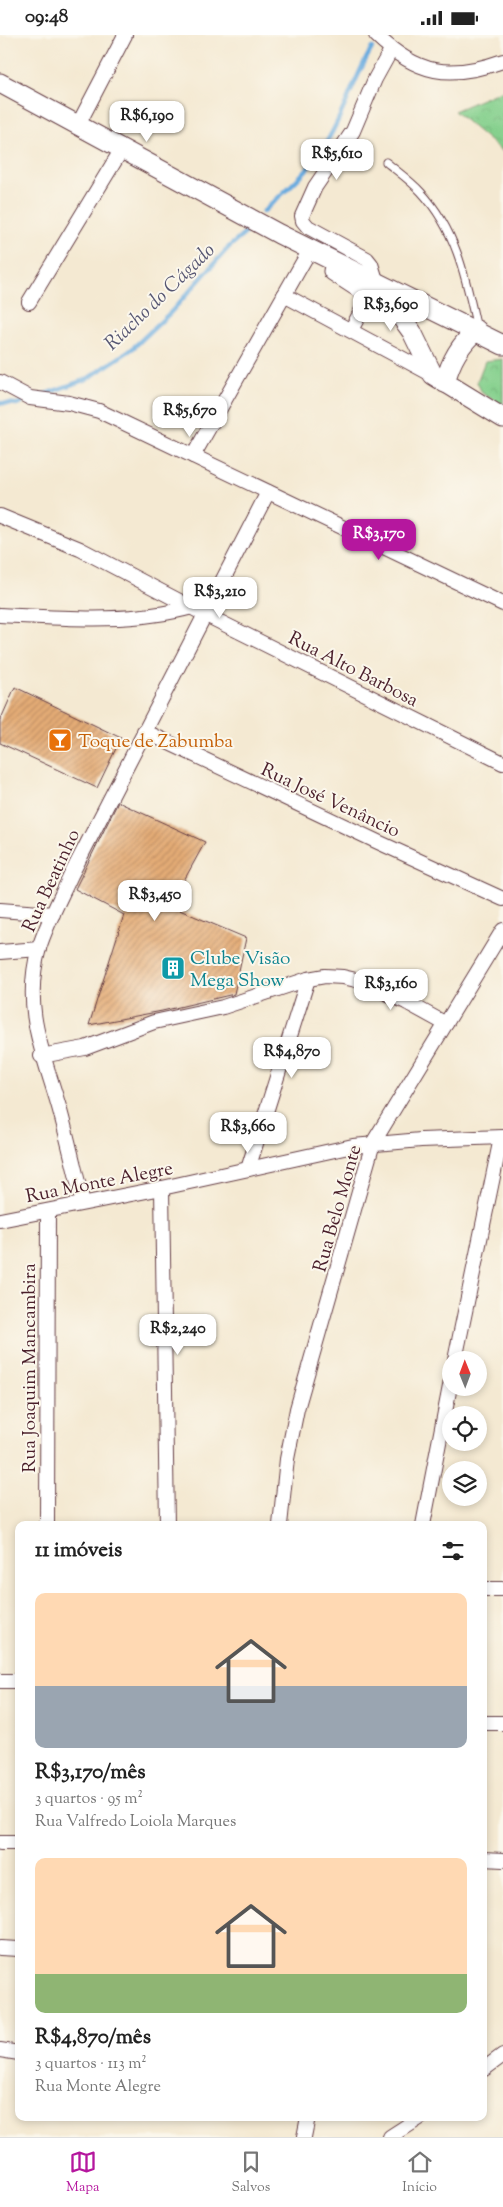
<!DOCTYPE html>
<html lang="pt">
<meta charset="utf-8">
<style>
:root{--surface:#fff;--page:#f6f6f6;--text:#222;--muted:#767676;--line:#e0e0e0;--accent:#b5179e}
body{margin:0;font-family:"Sorts Mill Goudy",serif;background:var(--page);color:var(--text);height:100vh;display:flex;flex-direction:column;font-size:19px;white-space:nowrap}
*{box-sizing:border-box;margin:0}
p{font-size:16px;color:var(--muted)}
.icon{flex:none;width:28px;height:28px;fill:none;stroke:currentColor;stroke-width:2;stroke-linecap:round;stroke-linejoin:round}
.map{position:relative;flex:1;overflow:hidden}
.drawer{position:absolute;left:15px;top:1486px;width:472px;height:600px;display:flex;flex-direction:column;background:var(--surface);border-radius:10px;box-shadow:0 2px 8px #0003}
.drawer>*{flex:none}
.needle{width:32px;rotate:359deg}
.tools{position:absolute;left:442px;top:1316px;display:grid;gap:10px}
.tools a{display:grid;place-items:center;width:45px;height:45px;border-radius:50%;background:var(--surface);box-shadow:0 2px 8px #0003;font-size:25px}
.price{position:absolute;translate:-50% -42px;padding:0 11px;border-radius:10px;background:#fff;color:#222;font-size:16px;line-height:32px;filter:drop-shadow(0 1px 2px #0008)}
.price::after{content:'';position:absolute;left:50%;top:30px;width:15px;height:11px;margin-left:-8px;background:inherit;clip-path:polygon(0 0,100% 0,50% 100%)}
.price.selected{background:var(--accent);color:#fff}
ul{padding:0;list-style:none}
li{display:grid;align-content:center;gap:10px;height:265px;padding:0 20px}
li span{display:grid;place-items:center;height:155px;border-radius:10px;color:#555}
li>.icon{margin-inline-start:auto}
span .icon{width:90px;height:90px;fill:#fffc;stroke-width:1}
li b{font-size:21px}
h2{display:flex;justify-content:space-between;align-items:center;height:60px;padding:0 20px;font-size:21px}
.status{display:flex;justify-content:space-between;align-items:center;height:35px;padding:0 25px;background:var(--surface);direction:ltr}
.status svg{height:14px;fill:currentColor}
.dock{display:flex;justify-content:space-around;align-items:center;height:70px;border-top:1px solid var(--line);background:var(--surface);font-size:14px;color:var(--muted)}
.dock a{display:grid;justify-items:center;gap:2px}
.dock .selected{color:var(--accent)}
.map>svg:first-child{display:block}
</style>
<div class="status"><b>09:48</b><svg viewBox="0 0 49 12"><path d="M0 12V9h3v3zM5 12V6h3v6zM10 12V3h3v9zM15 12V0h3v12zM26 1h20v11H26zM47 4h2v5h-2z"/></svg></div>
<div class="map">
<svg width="503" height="2102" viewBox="0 0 503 2102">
<defs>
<pattern id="park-crowns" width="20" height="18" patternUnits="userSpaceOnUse" patternTransform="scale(1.25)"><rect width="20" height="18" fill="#85d08d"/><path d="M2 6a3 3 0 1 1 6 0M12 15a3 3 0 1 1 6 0" fill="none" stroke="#74b27a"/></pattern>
<pattern id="building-hatch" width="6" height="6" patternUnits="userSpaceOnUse" patternTransform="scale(1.25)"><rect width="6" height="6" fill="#e4ac76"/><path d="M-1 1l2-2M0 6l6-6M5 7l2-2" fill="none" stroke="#bb8b61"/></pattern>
</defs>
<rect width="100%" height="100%" fill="#fbf7ec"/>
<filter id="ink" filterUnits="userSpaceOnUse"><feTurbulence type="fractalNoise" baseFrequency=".02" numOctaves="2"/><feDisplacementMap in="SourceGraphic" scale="10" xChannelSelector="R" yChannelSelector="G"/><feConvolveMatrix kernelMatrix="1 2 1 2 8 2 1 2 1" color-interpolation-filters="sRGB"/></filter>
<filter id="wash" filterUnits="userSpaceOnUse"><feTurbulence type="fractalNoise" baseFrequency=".0096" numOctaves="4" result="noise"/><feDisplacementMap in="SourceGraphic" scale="20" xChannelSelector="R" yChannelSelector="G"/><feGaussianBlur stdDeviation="1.12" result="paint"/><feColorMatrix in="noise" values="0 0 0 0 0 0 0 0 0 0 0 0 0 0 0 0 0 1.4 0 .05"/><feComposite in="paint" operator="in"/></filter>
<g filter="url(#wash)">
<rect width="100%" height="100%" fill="#f4e9d2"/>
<g fill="url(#park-crowns)" stroke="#68785c">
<polygon points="503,55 503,117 454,76"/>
<polygon points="503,324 503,370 482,358 477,347 485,326"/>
</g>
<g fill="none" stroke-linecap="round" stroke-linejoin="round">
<g stroke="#6bacdf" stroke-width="4.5">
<path d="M263,177c16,-16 35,-31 49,-49 28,-34 38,-78 60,-115"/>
<polyline points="42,360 87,344 132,314 171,277 229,212 249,195"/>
<polyline points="0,368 17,369 28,365"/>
</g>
</g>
<g id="blocks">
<g fill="url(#building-hatch)">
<polygon points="15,652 121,703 97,753 0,708 0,686"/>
<polygon points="118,767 205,807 170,871 246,903 234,959 162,976 89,990 124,880 75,854"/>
</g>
</g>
</g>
<g filter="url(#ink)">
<use href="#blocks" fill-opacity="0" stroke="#643d44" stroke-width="1"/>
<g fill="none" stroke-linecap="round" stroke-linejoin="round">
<g stroke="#643d44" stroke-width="9">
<path id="lane" d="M386,127c12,10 25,19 35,30 36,39 45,87 56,137"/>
</g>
<g stroke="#643d44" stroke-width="16">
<g id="street">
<path d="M376,0c41,40 74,45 127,26"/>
<polyline points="78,90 125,0"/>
<polyline points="376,245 371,229 367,224 308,192 303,186 302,181 315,152 353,96 375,44 391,15"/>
<polyline points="284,260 433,340"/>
<polyline points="29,267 122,114"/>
<polyline points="351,295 370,260"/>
<polyline points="0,347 30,363 69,368 99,376 503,569"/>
<polyline points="193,421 307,220"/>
<polyline points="0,481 80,514 206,580 503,728"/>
<path d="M0,580c62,3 131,9 192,-8"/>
<polyline points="144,696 378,807 503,864"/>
<polyline points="0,875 53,879"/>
<polyline points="0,917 39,914"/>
<polyline points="41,1021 85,1013 154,987 223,972 308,944 325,941 343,942 360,946 406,967 446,989"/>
<polyline points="248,1134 308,944"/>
<polyline points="162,1153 167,1490"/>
<path d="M83,1168c-8,-32 -15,-64 -24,-96 -16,-55 -37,-99 -20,-159 8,-25 21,-49 32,-73l197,-383"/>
<polyline points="0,1185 162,1153 353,1111 421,1105 503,1102"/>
<polyline points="455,1325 501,1103"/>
<polyline points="47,1490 48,1176"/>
<polyline points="280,1490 287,1424 297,1374 373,1108 503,895"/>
<polyline points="423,1490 451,1346"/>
<polyline points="484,1554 503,1554"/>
<polyline points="0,1646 19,1646"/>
<polyline points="484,1688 503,1688"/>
<polyline points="0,1808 19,1808"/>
<polyline points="484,1824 503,1825"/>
<polyline points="0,1913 19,1914"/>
<polyline points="0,2015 19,2018"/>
<polyline points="484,2034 503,2020"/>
<polyline points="304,2102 308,2082"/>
<polyline points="390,2102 421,2082"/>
</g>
</g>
<g stroke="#643d44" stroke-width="21">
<g id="secondary">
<polyline points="0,48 279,199 503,310"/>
<polyline points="333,236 399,279 412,297 433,340 503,383"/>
<path d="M445,348c5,-21 15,-39 32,-53"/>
</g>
</g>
<use href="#lane" stroke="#fff" stroke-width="7"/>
<use href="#street" stroke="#fff" stroke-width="14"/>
<use href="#secondary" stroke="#fff" stroke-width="19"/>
</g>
</g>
<defs>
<g id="bar-square" transform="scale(1.25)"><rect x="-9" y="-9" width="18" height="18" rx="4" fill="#e8710a" stroke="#fbf7ec"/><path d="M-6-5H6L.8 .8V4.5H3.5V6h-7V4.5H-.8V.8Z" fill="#fff"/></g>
<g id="building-square" transform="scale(1.25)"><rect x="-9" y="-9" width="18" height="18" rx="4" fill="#0f9aa8" stroke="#fbf7ec"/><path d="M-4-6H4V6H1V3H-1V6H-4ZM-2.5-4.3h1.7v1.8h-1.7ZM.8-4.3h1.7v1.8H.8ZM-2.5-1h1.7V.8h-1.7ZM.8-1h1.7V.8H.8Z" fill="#fff"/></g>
</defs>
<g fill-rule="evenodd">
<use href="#bar-square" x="60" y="705"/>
<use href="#building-square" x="173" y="933"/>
</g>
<g text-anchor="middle" stroke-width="4" stroke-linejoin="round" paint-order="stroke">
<g font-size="19" fill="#4a1f2b" stroke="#fbf7ec">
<text transform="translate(354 633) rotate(27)" y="7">Rua Alto Barbosa</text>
<text transform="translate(331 764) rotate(25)" y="7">Rua José Venâncio</text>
<text transform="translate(50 845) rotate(-65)" y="7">Rua Beatinho</text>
<text transform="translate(99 1146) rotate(-11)" y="7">Rua Monte Alegre</text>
<text transform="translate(336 1173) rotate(-74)" y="7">Rua Belo Monte</text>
<text transform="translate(28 1333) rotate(-90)" y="7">Rua Joaquim Mancambira</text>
</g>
<g font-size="19" fill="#c56008" stroke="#fbf7ec" text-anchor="start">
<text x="78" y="712">Toque de Zabumba</text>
</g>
<g font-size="19" fill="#0d838f" stroke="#fbf7ec" text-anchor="start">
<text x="190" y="929">Clube Visão<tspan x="190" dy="22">Mega Show</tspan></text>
</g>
<g font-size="20" font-style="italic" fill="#575773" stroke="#fbf7ec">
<text transform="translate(159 261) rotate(-44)" y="7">Riacho do Cágado</text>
</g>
</g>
</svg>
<div class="tools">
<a><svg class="needle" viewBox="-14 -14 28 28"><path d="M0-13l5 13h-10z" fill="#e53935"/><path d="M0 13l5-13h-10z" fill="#767676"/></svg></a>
<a><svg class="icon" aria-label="locate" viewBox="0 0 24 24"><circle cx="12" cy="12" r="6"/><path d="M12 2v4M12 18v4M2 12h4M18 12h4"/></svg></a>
<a><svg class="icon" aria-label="layers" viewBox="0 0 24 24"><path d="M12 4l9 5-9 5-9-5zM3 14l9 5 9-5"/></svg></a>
</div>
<b class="price" style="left:147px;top:108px">R$6,190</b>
<b class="price" style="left:337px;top:146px">R$5,610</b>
<b class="price" style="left:391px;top:297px">R$3,690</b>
<b class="price" style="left:190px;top:403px">R$5,670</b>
<b class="price selected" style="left:379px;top:526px">R$3,170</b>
<b class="price" style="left:220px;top:584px">R$3,210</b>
<b class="price" style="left:155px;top:887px">R$3,450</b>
<b class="price" style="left:391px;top:976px">R$3,160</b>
<b class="price" style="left:292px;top:1044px">R$4,870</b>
<b class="price" style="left:248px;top:1119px">R$3,660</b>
<b class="price" style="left:178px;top:1321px">R$2,240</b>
<section class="drawer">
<h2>11 imóveis<svg class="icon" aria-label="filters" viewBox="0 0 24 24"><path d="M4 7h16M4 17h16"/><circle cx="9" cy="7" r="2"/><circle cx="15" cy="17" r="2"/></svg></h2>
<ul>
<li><span style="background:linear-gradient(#ffd9b3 60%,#9aa5b1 0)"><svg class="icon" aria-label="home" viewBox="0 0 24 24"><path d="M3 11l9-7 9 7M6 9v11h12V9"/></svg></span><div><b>R$3,170/mês</b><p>3 quartos · 95 m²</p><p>Rua Valfredo Loiola Marques</p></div></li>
<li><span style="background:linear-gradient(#ffd9b3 75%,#8fb573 0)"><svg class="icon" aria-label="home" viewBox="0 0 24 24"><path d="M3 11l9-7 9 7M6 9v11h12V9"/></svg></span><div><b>R$4,870/mês</b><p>3 quartos · 113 m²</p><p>Rua Monte Alegre</p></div></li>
</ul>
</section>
</div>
<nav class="dock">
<a class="selected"><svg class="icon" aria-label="map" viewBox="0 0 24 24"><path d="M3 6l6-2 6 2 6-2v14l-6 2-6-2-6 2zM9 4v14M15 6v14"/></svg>Mapa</a>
<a><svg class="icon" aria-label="saved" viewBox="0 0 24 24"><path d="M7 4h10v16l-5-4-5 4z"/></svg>Salvos</a>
<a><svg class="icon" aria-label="home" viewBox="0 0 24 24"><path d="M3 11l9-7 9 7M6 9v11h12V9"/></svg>Início</a>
</nav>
